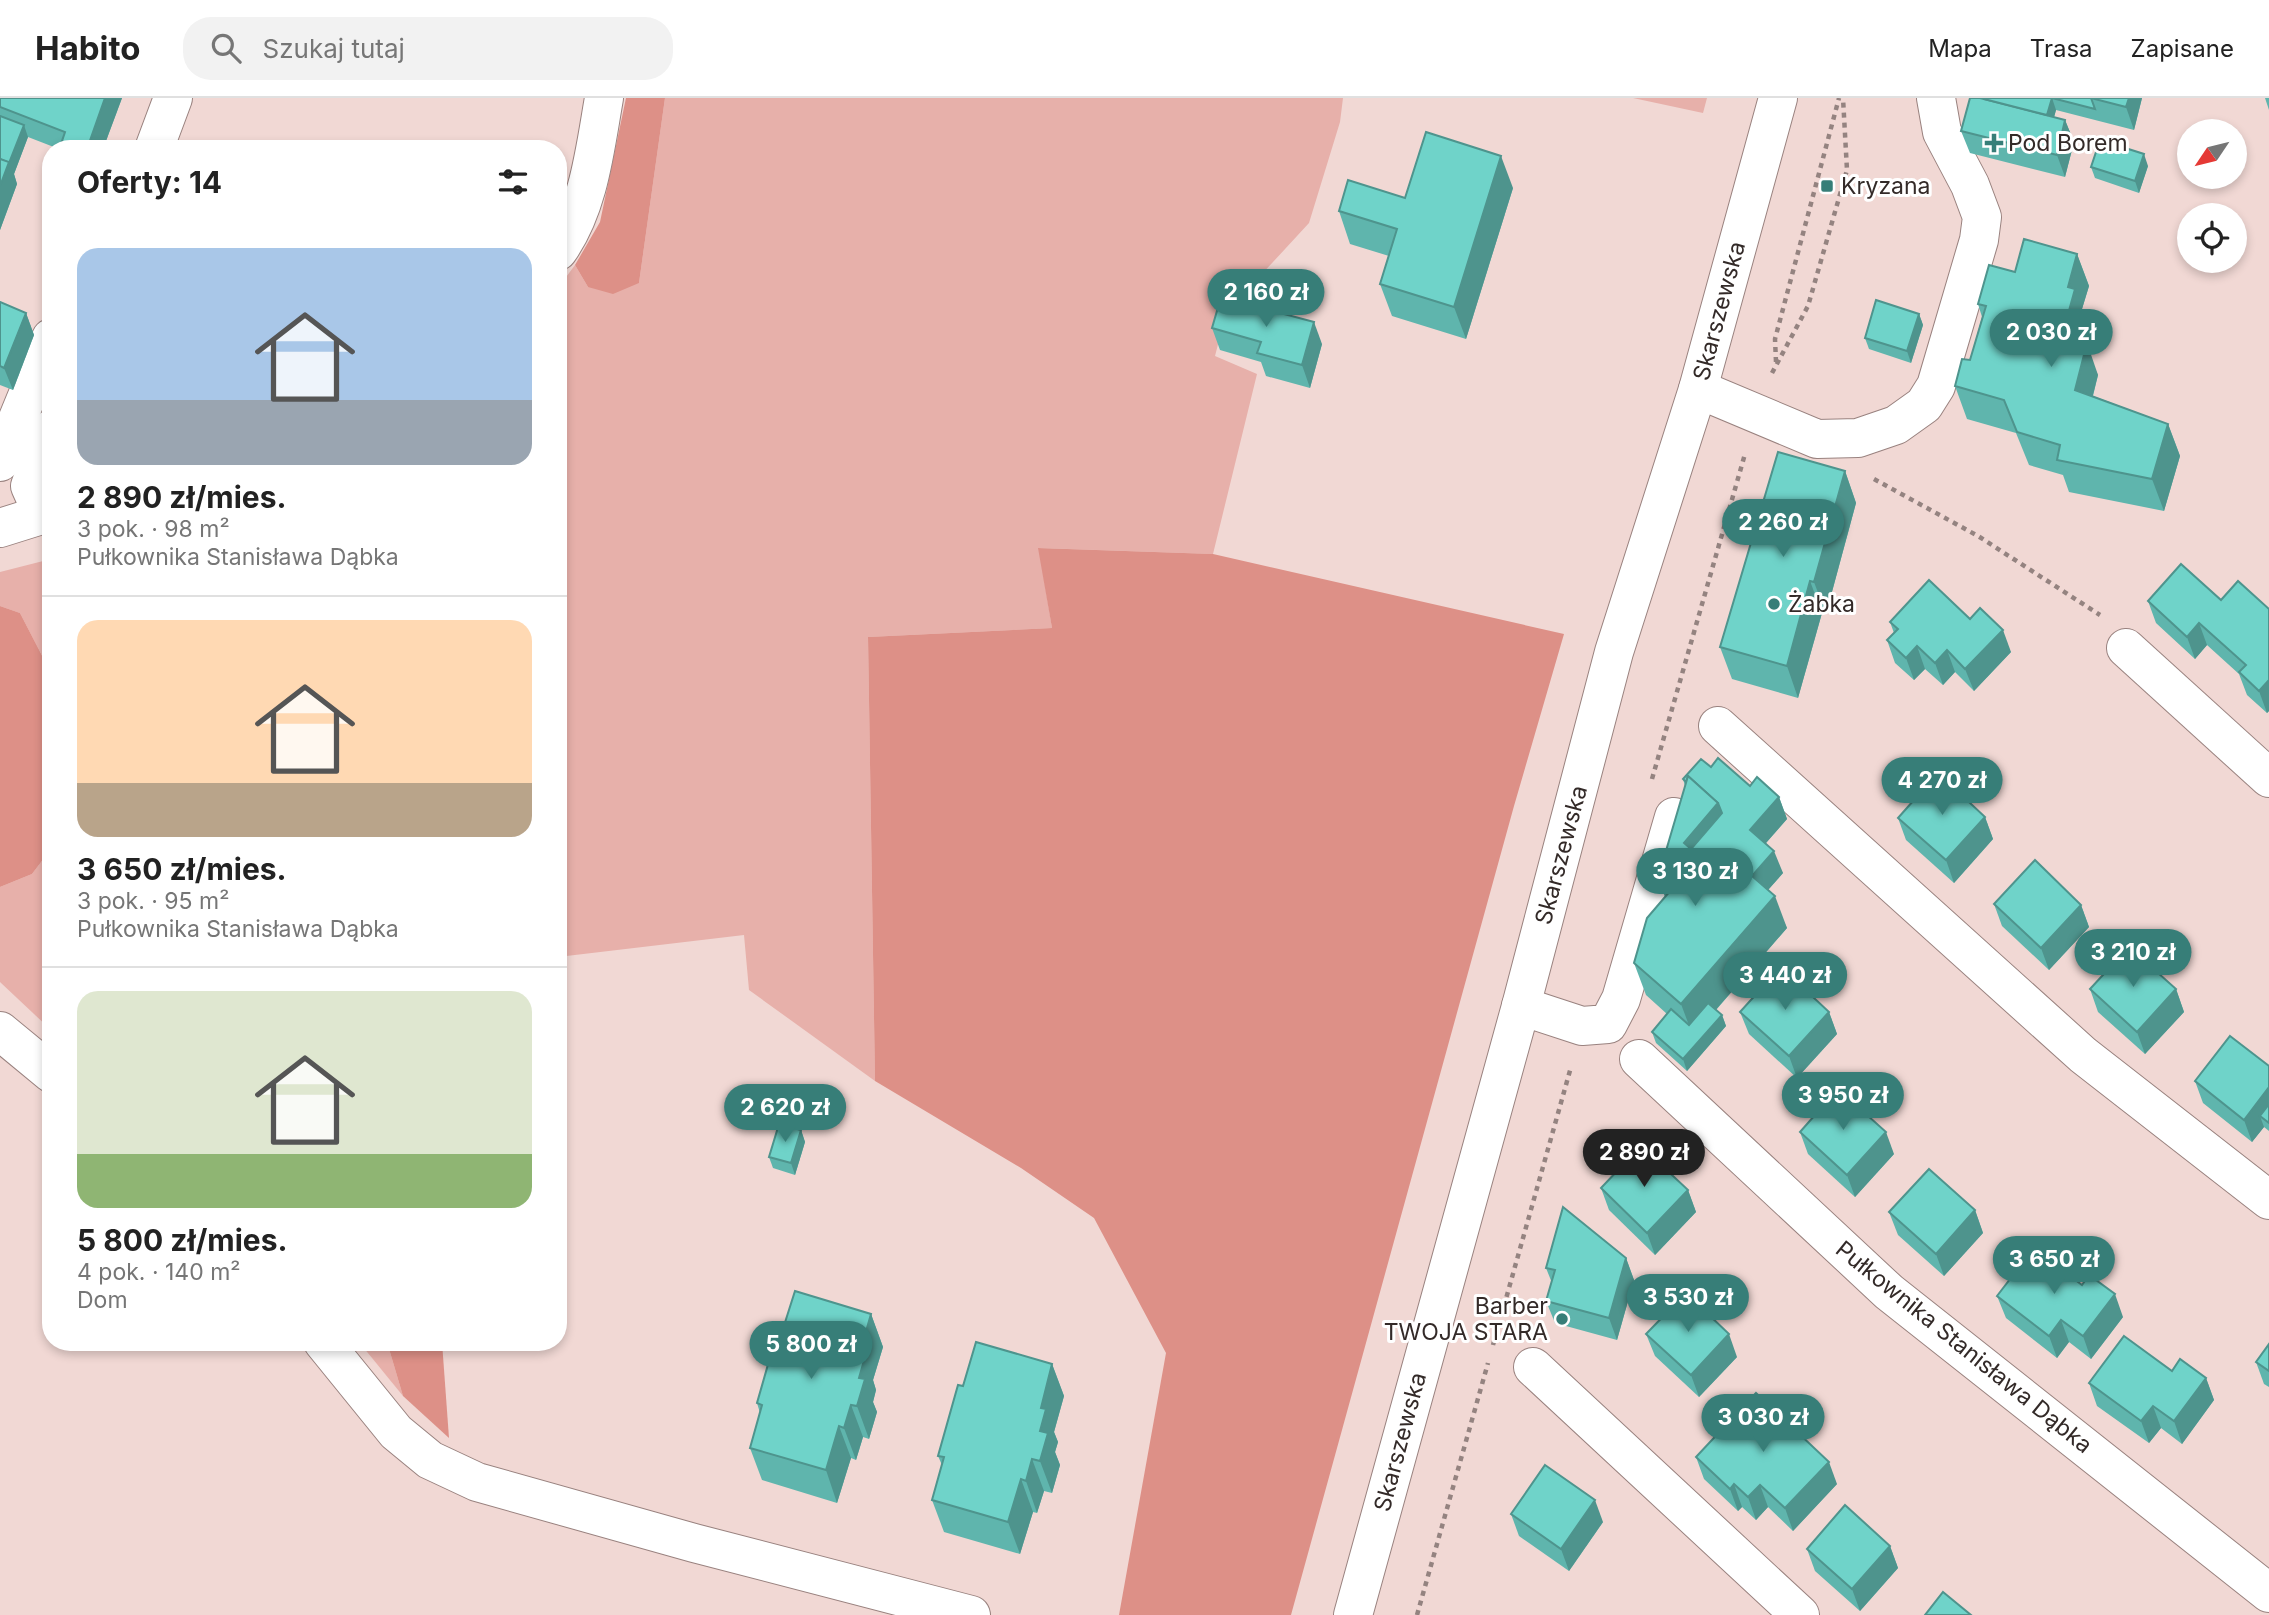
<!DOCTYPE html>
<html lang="pl">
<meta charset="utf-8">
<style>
:root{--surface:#fff;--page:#f2f2f2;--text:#222;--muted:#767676;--line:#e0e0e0;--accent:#377e78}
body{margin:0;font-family:Inter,sans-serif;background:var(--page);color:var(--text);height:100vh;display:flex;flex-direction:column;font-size:26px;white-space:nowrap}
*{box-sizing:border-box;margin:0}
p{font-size:23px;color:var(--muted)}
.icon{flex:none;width:38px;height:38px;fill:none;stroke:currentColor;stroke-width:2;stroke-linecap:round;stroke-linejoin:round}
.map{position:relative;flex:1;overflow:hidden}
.details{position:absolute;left:42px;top:42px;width:525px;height:1211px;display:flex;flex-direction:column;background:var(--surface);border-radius:28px;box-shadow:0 4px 10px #0003}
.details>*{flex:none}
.needle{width:46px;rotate:235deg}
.fabs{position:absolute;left:2177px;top:21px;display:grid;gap:14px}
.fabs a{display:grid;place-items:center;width:70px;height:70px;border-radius:50%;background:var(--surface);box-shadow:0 4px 10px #0003;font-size:35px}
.price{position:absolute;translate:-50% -60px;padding:0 16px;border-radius:24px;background:var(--accent);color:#fff;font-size:23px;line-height:46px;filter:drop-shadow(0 2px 4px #0008)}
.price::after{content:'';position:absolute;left:50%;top:42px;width:21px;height:16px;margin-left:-10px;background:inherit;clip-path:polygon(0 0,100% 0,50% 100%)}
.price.active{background:#222;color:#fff}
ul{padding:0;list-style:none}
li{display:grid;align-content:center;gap:14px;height:371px;padding:0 35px}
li+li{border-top:2px solid var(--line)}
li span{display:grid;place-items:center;height:217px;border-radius:21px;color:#555}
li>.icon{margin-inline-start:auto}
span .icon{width:126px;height:126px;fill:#fffc;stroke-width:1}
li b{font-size:30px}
h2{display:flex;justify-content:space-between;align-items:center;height:84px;padding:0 35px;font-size:30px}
header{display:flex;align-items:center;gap:42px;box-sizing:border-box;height:98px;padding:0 35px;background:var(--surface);border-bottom:2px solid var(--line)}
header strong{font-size:33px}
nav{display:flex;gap:38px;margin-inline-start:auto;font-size:24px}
.search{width:490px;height:63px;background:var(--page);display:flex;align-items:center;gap:18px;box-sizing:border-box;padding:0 24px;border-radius:28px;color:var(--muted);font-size:26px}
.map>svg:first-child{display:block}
</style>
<header>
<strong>Habito</strong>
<div class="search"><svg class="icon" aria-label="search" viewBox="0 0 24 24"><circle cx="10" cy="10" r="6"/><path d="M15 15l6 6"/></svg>Szukaj tutaj</div>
<nav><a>Mapa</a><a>Trasa</a><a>Zapisane</a></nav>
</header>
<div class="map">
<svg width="2269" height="1517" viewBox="0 0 2269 1517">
<rect width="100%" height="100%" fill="#f1d8d4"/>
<g fill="#e7b0aa">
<polygon points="665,0 1343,0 1340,24 1309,125 1226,215 1215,258 1257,276 1213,456 1039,450 1052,530 868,539 875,983 749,892 744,837 558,859 558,190 575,167 588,189 639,185"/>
<polygon points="1633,0 1707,0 1703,15"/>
<polygon points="51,461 51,575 20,515 0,508 0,474"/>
<polygon points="51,751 51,932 0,884 0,789 32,776"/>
<polygon points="359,1244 387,1244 403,1298"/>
</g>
<g fill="#dd9087">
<polygon points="626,0 665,0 639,185 613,196 588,189 575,167 600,124"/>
<polygon points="1038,450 1213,456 1564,536 1514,708 1291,1517 1119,1517 1166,1255 1094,1120 1021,1070 875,983 868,539 1052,530"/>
<polygon points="0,508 20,515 51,575 51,751 32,776 0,789"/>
<polygon points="387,1244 442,1244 449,1340 403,1298"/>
</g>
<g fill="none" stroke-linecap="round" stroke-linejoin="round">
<g stroke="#99827f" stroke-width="40">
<g id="minor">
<polyline points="154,51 173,0"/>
<path d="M558,153c31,-43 37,-102 46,-153"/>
<polyline points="1698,291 1817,341 1858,340 1896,327 1924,307 1936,288 1979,142 1982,119 1970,87 1942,34 1936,0"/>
<polyline points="0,364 51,240"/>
<polyline points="43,417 30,388 51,331"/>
<polyline points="0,430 51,414"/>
<polyline points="2126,550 2269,680"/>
<polyline points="1718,628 2083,957 2269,1102"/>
<polyline points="1521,908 1582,928 1608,926 1621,901 1674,719"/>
<polyline points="0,933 51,975"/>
<polyline points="1639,961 1889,1194 2269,1495"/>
<polyline points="323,1244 396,1334 430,1362 477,1384 694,1445 971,1517"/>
<polyline points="1533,1269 1800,1517"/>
</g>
</g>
<g stroke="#99827f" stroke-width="40">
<polyline id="major" points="1353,1517 1521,908 1614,554 1698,291 1778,0"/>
</g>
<g stroke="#948380" stroke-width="4.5" stroke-dasharray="5 5" stroke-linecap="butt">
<polyline points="1776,264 1775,241 1839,0"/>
<polyline points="1772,275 1808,208 1847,72 1843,0"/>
<polyline points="1874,381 1978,438 2100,517"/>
<polyline points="1652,681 1745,356"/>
<polyline points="1493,1247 1571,969"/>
<polyline points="1417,1517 1488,1265"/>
</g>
<use href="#minor" stroke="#fff" stroke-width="38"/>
<use href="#major" stroke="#fff" stroke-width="38"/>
</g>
<g fill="#5fb5ad">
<polygon points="0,0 122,0 103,51 59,51 28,39 14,76 17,86 0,132"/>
<polygon points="2142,0 2134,32 2056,12 2054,19 2065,22 2074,44 2065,79 1970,55 1961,33 1984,1"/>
<polygon points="2265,0 2269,0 2269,12"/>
<polygon points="2148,68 2139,95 2095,80 2091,69"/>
<polygon points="1513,90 1466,241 1392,218 1380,186 1389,158 1350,146 1339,113 1405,100"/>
<polygon points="2077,156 2089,188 2082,211 2087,223 2081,243 2098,277 2093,298 2168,326 2180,358 2164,413 2069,394 2063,377 2029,367 2016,335 1967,321 1955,288 1970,262 1982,219 1978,206 2015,174"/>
<polygon points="0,204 26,215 34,237 13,292 0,287"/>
<polygon points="1919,216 1923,227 1911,265 1869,251 1865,240"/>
<polygon points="1212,230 1322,246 1310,290 1266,278 1261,264 1220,252"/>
<polygon points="1845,373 1856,405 1826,516 1822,515 1798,600 1732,581 1720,549"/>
<polygon points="2221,502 2269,511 2269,613 2267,615 2247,597 2239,576 2207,547 2195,561 2156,525 2148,503"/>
<polygon points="1970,521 2011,554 1974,593 1955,574 1943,587 1925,571 1914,582 1895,565 1887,542 1894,535 1890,524"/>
<polygon points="1711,669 1750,688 1779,699 1787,721 1766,745 1783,775 1768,792 1787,830 1716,912 1722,917 1726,928 1687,973 1656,945 1652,934 1667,916 1646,897 1634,865 1665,799 1658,780 1685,688 1683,681"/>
<polygon points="1985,719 1993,741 1954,785 1906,742 1898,720"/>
<polygon points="1994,806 2081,807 2089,829 2049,872 2002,828"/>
<polygon points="2090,891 2176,891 2184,914 2145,956 2098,914"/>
<polygon points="1740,914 1829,914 1837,936 1797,980 1749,936"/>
<polygon points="2269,968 2269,1033 2264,1029 2252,1044 2203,1005 2195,983"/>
<polygon points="801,1032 805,1044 795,1077 773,1070 769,1059"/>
<polygon points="1800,1034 1894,1056 1855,1099 1808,1056"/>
<polygon points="1601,1090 1688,1092 1696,1114 1655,1157 1609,1112"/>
<polygon points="1975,1112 1983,1135 1944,1178 1898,1137 1889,1114"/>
<polygon points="1626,1160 1634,1182 1617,1242 1555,1225 1546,1203 1552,1185 1546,1170"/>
<polygon points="1997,1198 2123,1219 2091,1261 2069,1244 2057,1260 2006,1220"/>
<polygon points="871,1216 883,1249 873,1282 876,1292 873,1304 877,1314 869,1341 863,1339 856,1362 851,1360 837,1405 762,1382 750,1350 760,1315 757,1305 781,1237"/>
<polygon points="1646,1236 1737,1259 1699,1299 1655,1258"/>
<polygon points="2269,1246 2269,1289 2264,1286 2256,1264"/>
<polygon points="1052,1266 1064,1298 1054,1334 1058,1344 1055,1354 1060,1367 1052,1395 1044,1393 1037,1415 1033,1414 1020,1456 944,1434 932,1402 942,1367 938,1358 963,1288"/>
<polygon points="2172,1273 2206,1280 2214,1302 2182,1346 2161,1330 2149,1345 2097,1308 2089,1285"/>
<polygon points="1696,1359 1837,1386 1793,1433 1768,1409 1756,1422 1742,1409 1738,1413 1704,1381"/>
<polygon points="1511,1416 1603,1424 1569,1473 1519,1438"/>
<polygon points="1890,1448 1898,1470 1860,1513 1815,1473 1807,1451"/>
</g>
<g fill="#4e948d">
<polygon points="105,0 122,0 103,51 87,51"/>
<polygon points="2052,0 2056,12 2049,38 2045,26"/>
<polygon points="2129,0 2142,0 2134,32 2126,9"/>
<polygon points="2065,22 2074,44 2065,79 2057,57"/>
<polygon points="24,27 28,39 14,76 17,86 0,132 0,88"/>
<polygon points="2144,56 2148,68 2139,95 2135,83"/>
<polygon points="1501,58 1513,90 1466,241 1454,209"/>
<polygon points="2077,156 2089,188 2082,211 2087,223 2074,270 2062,238 2068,189"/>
<polygon points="26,215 34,237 13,292 4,270"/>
<polygon points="1919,216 1923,227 1911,265 1907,253"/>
<polygon points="1314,224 1322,246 1310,290 1302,267"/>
<polygon points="2087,245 2098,277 2086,324 2075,292"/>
<polygon points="2168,326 2180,358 2164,413 2152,381"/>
<polygon points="1845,373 1856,405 1826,516 1814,484"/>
<polygon points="1810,483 1822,515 1798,600 1787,568"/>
<polygon points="2199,525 2207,547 2195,561 2187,539"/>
<polygon points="2003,532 2011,554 1974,593 1965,571"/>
<polygon points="1917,548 1925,571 1914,582 1906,560"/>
<polygon points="1947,552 1955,574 1943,587 1935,565"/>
<polygon points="2269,582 2269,613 2267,615 2259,593"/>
<polygon points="1779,699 1787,721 1758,754 1750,732"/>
<polygon points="1718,705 1730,738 1703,768 1684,745"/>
<polygon points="1985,719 1993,741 1954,785 1946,762"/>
<polygon points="1774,753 1783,775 1744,819 1736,797"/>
<polygon points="1775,798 1787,830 1693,938 1681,906"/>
<polygon points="2081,807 2089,829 2049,872 2041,850"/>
<polygon points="2176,891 2184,914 2145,956 2137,934"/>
<polygon points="1829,914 1837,936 1797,980 1789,958"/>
<polygon points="1722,917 1726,928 1687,973 1683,961"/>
<polygon points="2269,989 2269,1022 2260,1018 2264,1029 2252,1044 2244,1022"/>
<polygon points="801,1032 805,1044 795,1077 791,1065"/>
<polygon points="1886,1034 1894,1056 1855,1099 1847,1077"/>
<polygon points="1688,1092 1696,1114 1655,1157 1647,1135"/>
<polygon points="1975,1112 1983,1135 1944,1178 1936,1156"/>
<polygon points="1626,1160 1634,1182 1617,1242 1609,1220"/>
<polygon points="2115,1196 2123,1219 2091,1261 2083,1238"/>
<polygon points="871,1216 883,1249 873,1282 876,1292 873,1304 877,1314 869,1341 857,1308 859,1258"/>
<polygon points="2061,1222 2069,1244 2057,1260 2049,1238"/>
<polygon points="1729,1236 1737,1259 1699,1299 1691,1277"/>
<polygon points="1052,1266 1064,1298 1054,1334 1058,1344 1055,1354 1060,1367 1052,1395 1040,1363 1041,1310"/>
<polygon points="2206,1280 2214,1302 2182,1346 2174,1323"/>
<polygon points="851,1307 863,1339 856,1362 844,1330"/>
<polygon points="2153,1308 2161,1330 2149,1345 2141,1323"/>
<polygon points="839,1328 851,1360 837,1405 826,1372"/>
<polygon points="1032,1361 1044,1393 1037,1415 1026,1383"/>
<polygon points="1829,1364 1837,1386 1793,1433 1785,1410"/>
<polygon points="1021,1381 1033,1414 1020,1456 1008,1424"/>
<polygon points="1734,1386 1742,1409 1738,1413 1730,1391"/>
<polygon points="1760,1387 1768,1409 1756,1422 1748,1399"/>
<polygon points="1595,1402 1603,1424 1569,1473 1561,1451"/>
<polygon points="1890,1448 1898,1470 1860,1513 1852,1491"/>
</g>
<g fill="#6fd3c9" stroke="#4e948d" stroke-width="2">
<polygon points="0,0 105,0 87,51 65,51 60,49 65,34 0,9"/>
<polygon points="1970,0 1980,0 2065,22 2057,57 1961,33"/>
<polygon points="1984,0 2091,0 2095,11 2052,0 2047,17 1984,1"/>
<polygon points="2091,0 2129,0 2126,9"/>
<polygon points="0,18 24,27 9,65 0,61"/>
<polygon points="1426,34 1501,58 1454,209 1380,186 1397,131 1339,113 1348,82 1405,100"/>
<polygon points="2100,42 2144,56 2135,83 2091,69"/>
<polygon points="0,61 9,64 0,88"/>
<polygon points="2024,141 2077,156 2068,189 2075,191 2062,238 2087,245 2075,292 2168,326 2152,381 2057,362 2060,347 2017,334 2004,302 1955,288 1962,261 1970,262 1986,208 1978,206 1989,167 2015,174"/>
<polygon points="1221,199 1314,224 1302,267 1257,255 1261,244 1212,230"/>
<polygon points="1876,202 1919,216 1907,253 1865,240"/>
<polygon points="0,204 26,215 4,270 0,268"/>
<polygon points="1778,354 1845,373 1814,484 1810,483 1787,568 1720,549"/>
<polygon points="2181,466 2221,502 2238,483 2269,511 2269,582 2259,593 2239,574 2246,567 2199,525 2187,539 2148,503"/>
<polygon points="1929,482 1970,521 1980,510 2003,532 1965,571 1947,552 1935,565 1917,548 1906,560 1887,542 1898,531 1890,524"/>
<polygon points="1718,660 1750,688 1757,679 1779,699 1750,732 1774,753 1752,778 1745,772 1732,787 1691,751 1722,715 1718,705 1688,678 1686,684 1683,681 1701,661 1711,669"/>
<polygon points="1938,675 1985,719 1946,762 1898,720"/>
<polygon points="1688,678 1718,705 1684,745 1732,787 1745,772 1775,798 1681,906 1634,865 1647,820 1671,792 1658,780"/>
<polygon points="2035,762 2081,807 2041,850 1994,806"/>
<polygon points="2129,849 2176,891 2137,934 2090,891"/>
<polygon points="1781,869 1829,914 1789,958 1740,914"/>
<polygon points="1708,905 1722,917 1683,961 1652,934 1671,911 1689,927"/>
<polygon points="2230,938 2269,968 2269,989 2244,1022 2195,983"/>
<polygon points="1838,991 1886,1034 1847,1077 1800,1034"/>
<polygon points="2269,1006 2269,1025 2260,1018"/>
<polygon points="779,1026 801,1032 791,1065 769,1059"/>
<polygon points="1641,1048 1688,1092 1647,1135 1601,1090"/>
<polygon points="1929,1071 1975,1112 1936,1156 1889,1114"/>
<polygon points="1563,1109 1626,1160 1609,1220 1546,1203 1555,1172 1546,1170"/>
<polygon points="2034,1150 2082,1187 2089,1177 2115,1196 2083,1238 2061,1222 2049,1238 1997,1198"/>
<polygon points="795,1193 871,1216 859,1258 865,1259 859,1280 865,1281 857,1308 851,1307 844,1330 839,1328 826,1372 750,1350 762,1307 757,1305 777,1235 781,1237"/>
<polygon points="1686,1195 1729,1236 1691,1277 1646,1236"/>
<polygon points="2124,1238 2172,1273 2180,1261 2206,1280 2174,1323 2153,1308 2141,1323 2089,1285"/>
<polygon points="976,1244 1052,1266 1041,1310 1046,1311 1040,1333 1048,1335 1040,1363 1032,1361 1026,1383 1021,1381 1008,1424 932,1402 944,1359 938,1358 958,1287 963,1288"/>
<polygon points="2269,1246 2269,1273 2256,1264"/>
<polygon points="1756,1295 1829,1364 1785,1410 1760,1387 1748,1399 1734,1386 1730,1391 1696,1359"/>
<polygon points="1545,1367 1595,1402 1561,1451 1511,1416"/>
<polygon points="1845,1407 1890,1448 1852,1491 1807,1451"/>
<polygon points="1943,1494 1971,1517 1925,1517"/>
</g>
<g fill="#377e78" stroke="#fff" stroke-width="2.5">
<path d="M1990.5 34.5h7v7h7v7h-7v7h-7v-7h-7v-7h7z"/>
<rect x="1820" y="81" width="14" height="14" rx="3.5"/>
<circle cx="1774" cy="506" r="7"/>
<circle cx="1562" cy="1221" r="7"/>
</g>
<g text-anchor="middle" stroke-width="6" stroke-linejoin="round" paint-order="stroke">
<g font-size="23" fill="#332a28" stroke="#fff" text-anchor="start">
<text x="2008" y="53">Pod Borem</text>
<text x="1841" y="96">Kryzana</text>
<text x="1788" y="514">Żabka</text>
<text x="1548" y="1216" text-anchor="end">Barber<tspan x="1548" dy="26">TWOJA STARA</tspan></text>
</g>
<g font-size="23" fill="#332a28" stroke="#fff">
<text transform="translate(1719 213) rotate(-75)" y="8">Skarszewska</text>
<text transform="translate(1561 757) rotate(-75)" y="8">Skarszewska</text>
<text transform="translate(1964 1249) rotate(39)" y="8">Pułkownika Stanisława Dąbka</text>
<text transform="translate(1400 1344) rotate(-75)" y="8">Skarszewska</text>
</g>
</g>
</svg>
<div class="fabs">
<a><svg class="needle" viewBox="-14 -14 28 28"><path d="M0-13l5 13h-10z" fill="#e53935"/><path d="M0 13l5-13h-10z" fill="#767676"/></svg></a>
<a><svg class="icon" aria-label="locate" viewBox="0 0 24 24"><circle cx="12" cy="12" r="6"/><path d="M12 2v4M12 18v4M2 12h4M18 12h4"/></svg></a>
</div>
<b class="price" style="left:1266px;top:231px">2 160 zł</b>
<b class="price" style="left:2051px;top:271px">2 030 zł</b>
<b class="price" style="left:1783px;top:461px">2 260 zł</b>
<b class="price" style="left:1942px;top:719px">4 270 zł</b>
<b class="price" style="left:1695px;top:810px">3 130 zł</b>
<b class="price" style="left:2133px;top:891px">3 210 zł</b>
<b class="price" style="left:1785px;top:914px">3 440 zł</b>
<b class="price" style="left:1843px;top:1034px">3 950 zł</b>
<b class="price" style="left:785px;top:1046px">2 620 zł</b>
<b class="price active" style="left:1644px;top:1091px">2 890 zł</b>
<b class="price" style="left:2054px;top:1198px">3 650 zł</b>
<b class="price" style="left:1688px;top:1236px">3 530 zł</b>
<b class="price" style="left:811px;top:1283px">5 800 zł</b>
<b class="price" style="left:1763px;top:1356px">3 030 zł</b>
<section class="details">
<h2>Oferty: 14<svg class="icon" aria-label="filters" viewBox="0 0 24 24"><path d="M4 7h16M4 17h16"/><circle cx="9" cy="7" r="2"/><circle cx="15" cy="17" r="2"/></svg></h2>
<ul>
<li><span style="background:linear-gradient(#a9c7e8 70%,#9aa5b1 0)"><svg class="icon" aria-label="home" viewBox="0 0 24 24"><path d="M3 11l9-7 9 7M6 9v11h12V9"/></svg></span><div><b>2 890 zł/mies.</b><p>3 pok. · 98 m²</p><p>Pułkownika Stanisława Dąbka</p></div></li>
<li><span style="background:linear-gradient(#ffd9b3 75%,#b9a48a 0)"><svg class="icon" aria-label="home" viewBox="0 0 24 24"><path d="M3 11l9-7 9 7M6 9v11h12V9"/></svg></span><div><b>3 650 zł/mies.</b><p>3 pok. · 95 m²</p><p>Pułkownika Stanisława Dąbka</p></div></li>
<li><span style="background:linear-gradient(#dfe7d0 75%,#8fb573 0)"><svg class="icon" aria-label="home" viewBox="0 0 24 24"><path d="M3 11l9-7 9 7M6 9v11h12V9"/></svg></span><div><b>5 800 zł/mies.</b><p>4 pok. · 140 m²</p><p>Dom</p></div></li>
</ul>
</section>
</div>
